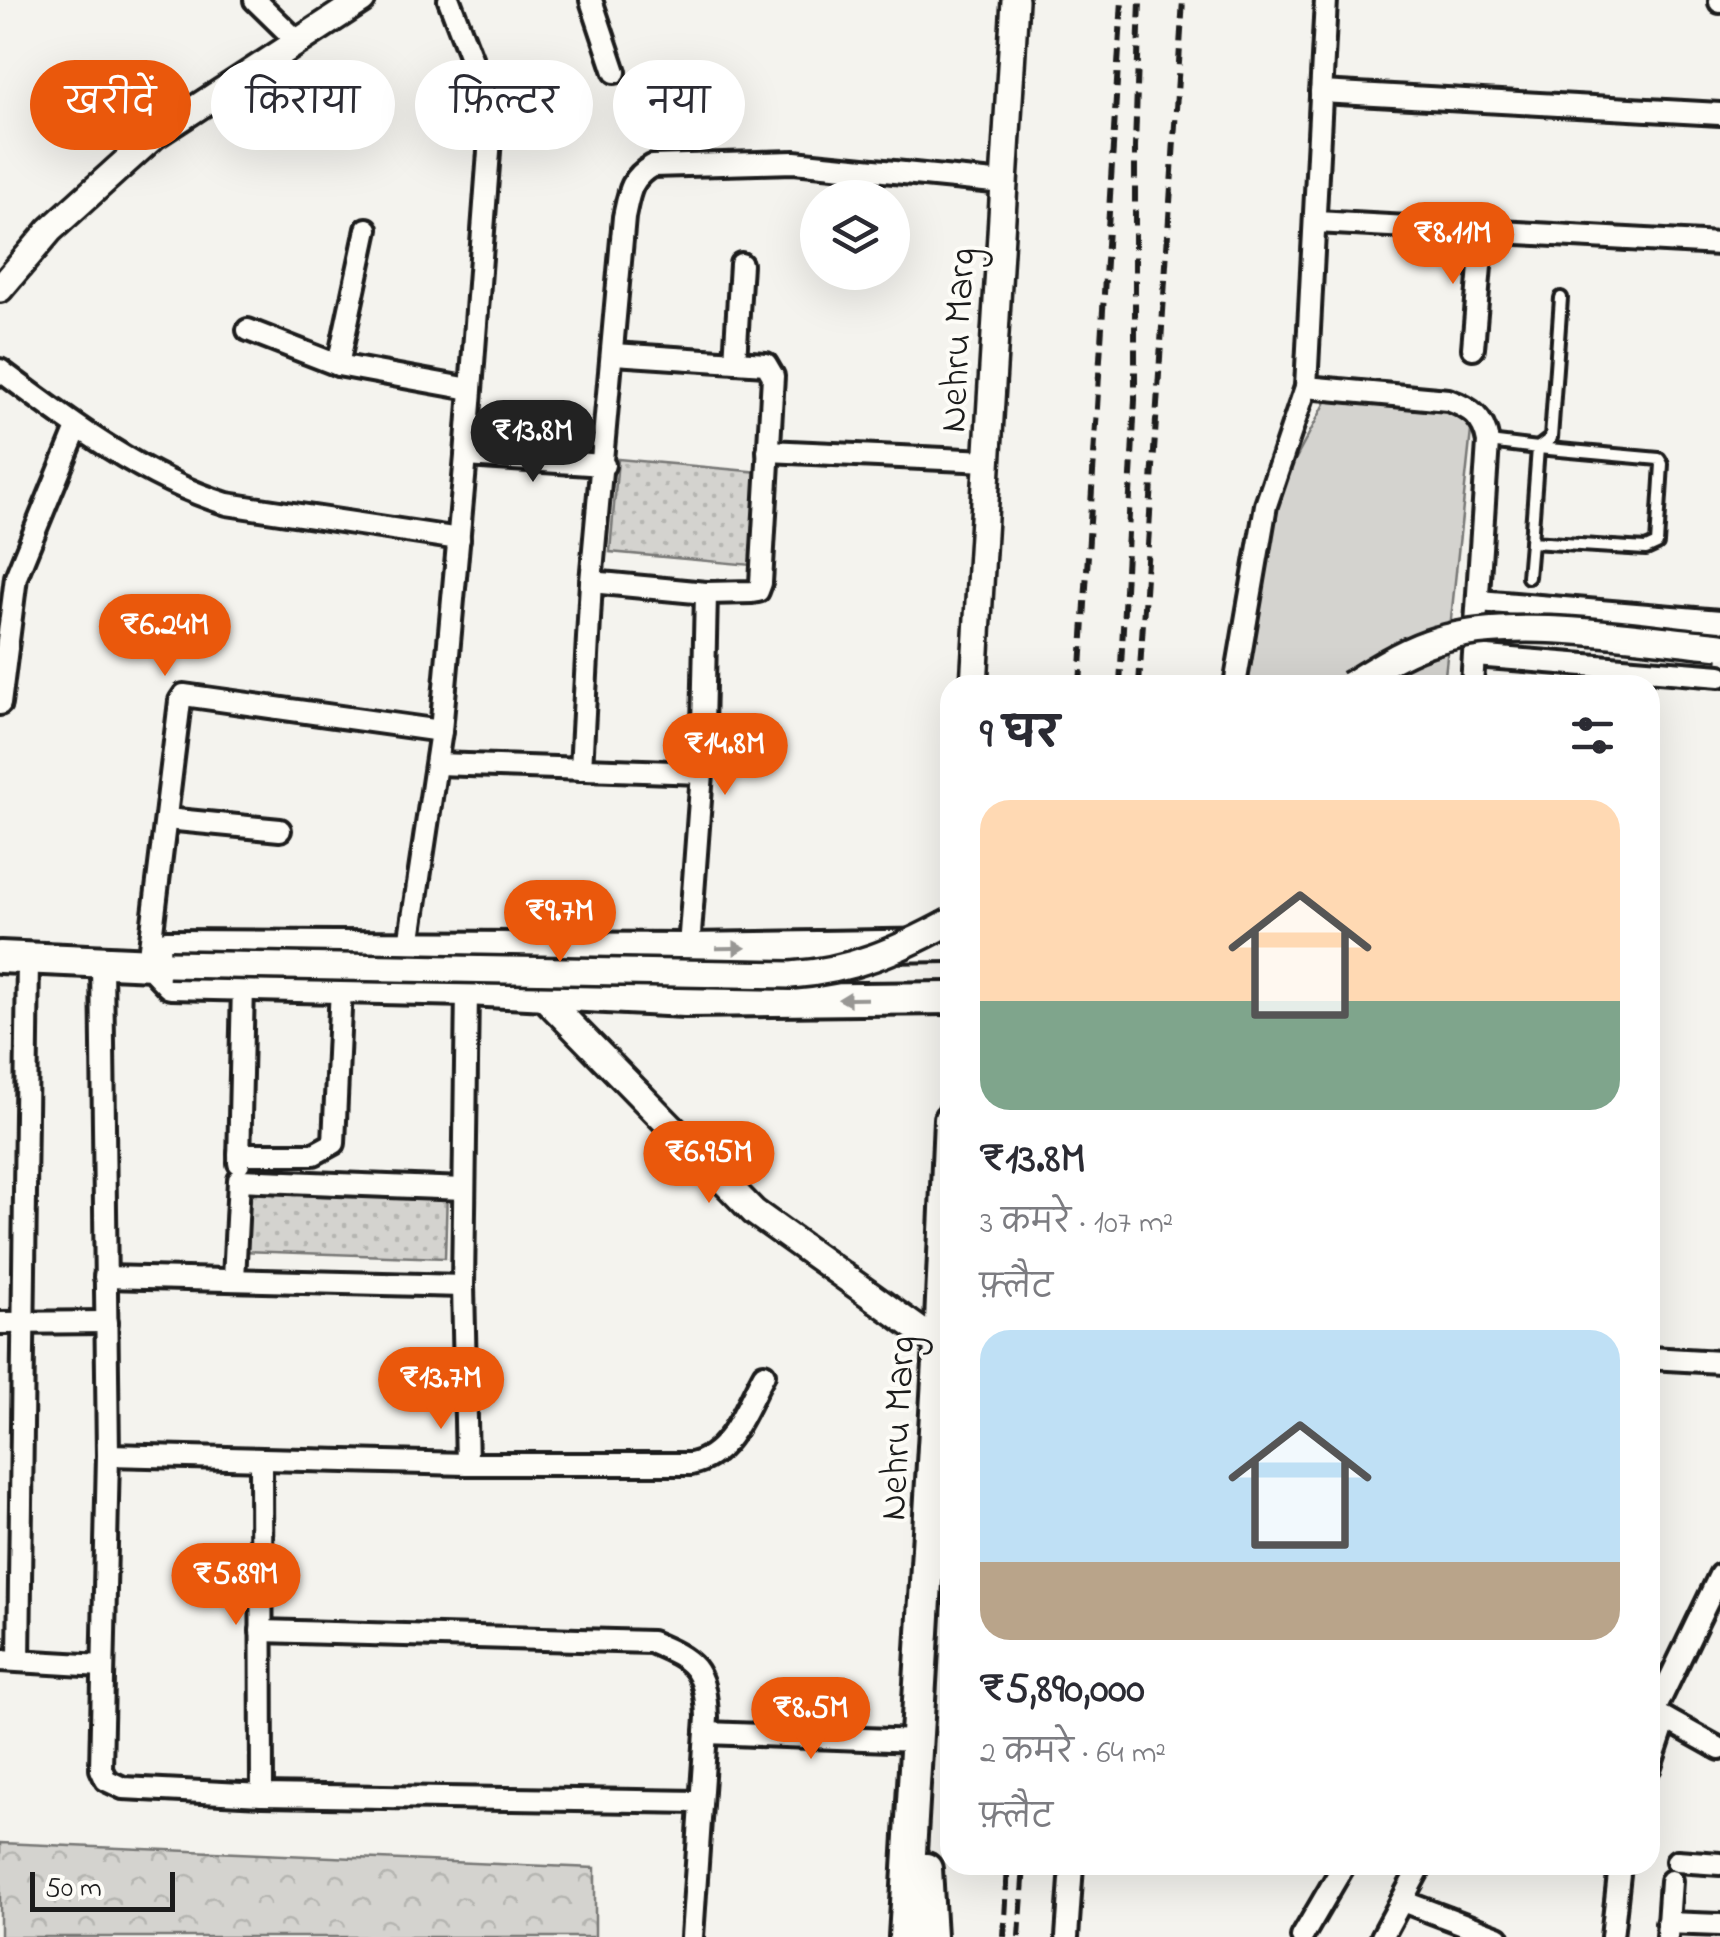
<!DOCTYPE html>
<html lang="hi">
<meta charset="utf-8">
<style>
:root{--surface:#fff;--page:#f2f2f3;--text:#2b2b33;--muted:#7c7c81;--accent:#ea580c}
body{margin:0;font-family:"Indie Flower","Playpen Sans Deva",sans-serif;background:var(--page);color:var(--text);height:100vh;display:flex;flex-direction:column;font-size:38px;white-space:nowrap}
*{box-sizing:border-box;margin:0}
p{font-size:32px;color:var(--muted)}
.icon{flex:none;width:55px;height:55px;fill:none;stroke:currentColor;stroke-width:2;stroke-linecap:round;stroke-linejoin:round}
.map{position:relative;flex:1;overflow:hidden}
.side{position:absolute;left:940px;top:675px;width:720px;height:1200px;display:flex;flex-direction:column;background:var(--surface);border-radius:30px;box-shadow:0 10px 40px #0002}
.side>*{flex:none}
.banner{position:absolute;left:30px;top:60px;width:760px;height:90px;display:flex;gap:20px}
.controls{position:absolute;left:800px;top:180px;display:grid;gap:20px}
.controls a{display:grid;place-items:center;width:110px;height:110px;border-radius:50%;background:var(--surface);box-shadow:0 10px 40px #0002;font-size:50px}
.scale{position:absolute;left:30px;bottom:25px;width:145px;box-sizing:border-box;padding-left:10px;border:5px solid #1c1c1c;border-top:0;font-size:28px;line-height:35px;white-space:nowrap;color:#1c1c1c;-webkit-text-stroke:8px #fdfcf7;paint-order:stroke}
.price{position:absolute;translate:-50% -85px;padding:0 22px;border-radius:35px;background:var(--accent);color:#fff;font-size:32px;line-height:65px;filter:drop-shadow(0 2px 5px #0008)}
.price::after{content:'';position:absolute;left:50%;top:60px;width:30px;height:22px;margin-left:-15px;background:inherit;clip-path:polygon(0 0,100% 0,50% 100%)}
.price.active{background:#222;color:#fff}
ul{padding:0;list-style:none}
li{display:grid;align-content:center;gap:20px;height:530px;padding:0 40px}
li span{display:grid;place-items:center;height:310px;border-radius:30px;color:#555}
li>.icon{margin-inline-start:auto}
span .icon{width:180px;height:180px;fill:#fffc;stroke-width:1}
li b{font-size:42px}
h2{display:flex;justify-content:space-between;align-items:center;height:120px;padding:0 40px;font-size:42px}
.chip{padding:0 35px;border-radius:45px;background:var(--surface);box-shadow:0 10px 40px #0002;font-size:35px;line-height:90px}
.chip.active{background:var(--accent);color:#fff}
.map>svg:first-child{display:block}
</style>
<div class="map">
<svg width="1720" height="1937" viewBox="0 0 1720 1937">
<defs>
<pattern id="forest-crowns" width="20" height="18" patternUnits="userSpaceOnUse" patternTransform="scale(2.5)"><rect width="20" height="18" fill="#d4d3cf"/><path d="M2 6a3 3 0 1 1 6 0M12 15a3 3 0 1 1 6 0" fill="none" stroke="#b5b5b1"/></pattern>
<pattern id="park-dots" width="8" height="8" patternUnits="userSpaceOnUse" patternTransform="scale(2.5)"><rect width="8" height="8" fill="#d4d3cf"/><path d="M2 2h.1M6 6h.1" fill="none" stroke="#b5b5b1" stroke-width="1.8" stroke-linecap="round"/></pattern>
</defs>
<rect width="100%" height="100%" fill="#f4f3ee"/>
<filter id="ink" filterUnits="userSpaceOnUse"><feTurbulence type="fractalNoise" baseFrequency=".01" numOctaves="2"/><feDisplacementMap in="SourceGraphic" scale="20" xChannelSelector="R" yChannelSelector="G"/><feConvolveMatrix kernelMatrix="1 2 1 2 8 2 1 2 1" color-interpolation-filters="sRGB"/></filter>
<g filter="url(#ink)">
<polygon fill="#d4d3cf" stroke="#787876" stroke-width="2.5" points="1327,400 1442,407 1459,412 1471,431 1444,685 1247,685 1274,508 1292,466"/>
<polygon fill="url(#forest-crowns)" stroke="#787876" stroke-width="2.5" points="0,1843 595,1868 595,1937 0,1937"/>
<g fill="url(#park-dots)" stroke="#787876" stroke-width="2.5">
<polygon points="618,459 759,472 751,565 610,552"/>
<polygon points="242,1183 447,1190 445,1258 240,1251"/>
</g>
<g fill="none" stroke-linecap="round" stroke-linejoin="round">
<g stroke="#1c1c1c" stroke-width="18">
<g id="service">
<polyline points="1489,442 1538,448 1551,438 1561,298"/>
<polygon points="1538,448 1659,459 1662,464 1657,544 1646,549 1531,542"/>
<polyline points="1528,577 1531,542"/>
</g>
</g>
<g stroke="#1c1c1c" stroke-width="28">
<g id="minor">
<polyline points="255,0 296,40"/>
<polyline points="591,0 615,72"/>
<polyline points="1720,0 1720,2"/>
<polyline points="1321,92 1720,114"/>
<polyline points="1316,222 1720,244"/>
<polyline points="248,330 338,365 470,389"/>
<polyline points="1473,348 1483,231"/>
<polyline points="735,361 741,264"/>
<polyline points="338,365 367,229"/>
<path d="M0,370c69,52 143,108 227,134l232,35"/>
<path d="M1306,387l142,13c23,8 36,18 40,42l-16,243"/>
<polyline points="768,451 988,461"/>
<polyline points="466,456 604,465"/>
<polyline points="591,582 706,593 752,592 758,591 761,583 773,376 766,364 614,354"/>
<polyline points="1479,601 1720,621"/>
<polyline points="1475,656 1720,676"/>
<polyline points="1235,685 1266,505 1306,387 1326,0"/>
<polyline points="0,704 16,577 77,428"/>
<polyline points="437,764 702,773"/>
<path d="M581,769l10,-187 33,-365c5,-23 6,-39 28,-51l142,-4 210,21"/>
<polyline points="166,819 280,830"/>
<polyline points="407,958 441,731 466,456 491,125 489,105 449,0"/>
<polyline points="102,962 108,1455 101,1769 106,1780 123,1788 262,1795 700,1802"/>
<polyline points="148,964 180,701 184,695 441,731"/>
<path d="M467,990l-4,296 4,178h224c40,-8 54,-56 73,-90"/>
<polyline points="685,1001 702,773 706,593"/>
<polyline points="239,1154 314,1154 334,1143 341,987"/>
<polyline points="239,1163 243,985"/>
<polyline points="105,1277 463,1286"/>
<polyline points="234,1279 239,1180 464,1189"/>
<polyline points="0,1323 107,1322"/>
<polyline points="1650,1358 1720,1362"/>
<polyline points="108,1455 467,1464"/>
<polyline points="261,1460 262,1795"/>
<path d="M261,1631l390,11c43,18 54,26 56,75l-15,220"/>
<polyline points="0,1660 102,1666"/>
<polyline points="19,1660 28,959"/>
<polyline points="1650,1710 1720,1749"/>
<polyline points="1654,1712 1720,1575"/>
<polyline points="706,1733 917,1741"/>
<polyline points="1650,1767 1666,1719"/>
<polyline points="1677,1861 1720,1864"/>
<polyline points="1402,1901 1498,1937"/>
<polyline points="1667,1923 1720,1925"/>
<polyline points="1067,1937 1072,1865"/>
<polyline points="1302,1937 1344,1865"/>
<polyline points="1382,1937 1421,1865"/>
<polyline points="1612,1937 1620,1865"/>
<polyline points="1667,1937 1671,1881"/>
</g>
</g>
<g stroke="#1c1c1c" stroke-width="32">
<g id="tertiary">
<polyline points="0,289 50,230 155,135 362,0"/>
<polyline points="974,685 1015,0"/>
<polyline points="541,994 754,1212 940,1345"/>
</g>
</g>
<g stroke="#1c1c1c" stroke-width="38">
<g id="secondary">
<polyline points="0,957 153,964 171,983 467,990 685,1001 950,998"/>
<polyline points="153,964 167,946 688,949 950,945"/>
<polyline points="926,1869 930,1937"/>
<polyline points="905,1937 940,1345 950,1119"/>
</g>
</g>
<use href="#service" stroke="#fdfcf7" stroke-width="10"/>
<use href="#minor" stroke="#fdfcf7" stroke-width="20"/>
<use href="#tertiary" stroke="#fdfcf7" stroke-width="25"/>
<use href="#secondary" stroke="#fdfcf7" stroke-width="30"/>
<g stroke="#1c1c1c" stroke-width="6" stroke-dasharray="15 8" stroke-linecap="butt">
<polyline points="1080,685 1122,0"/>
<polyline points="1120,685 1135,400 1135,147 1140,0"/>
<polyline points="1139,685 1183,0"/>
<polyline points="1004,1937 1008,1865"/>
<polyline points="1019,1937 1024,1865"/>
</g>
<g stroke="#1c1c1c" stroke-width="32" stroke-linecap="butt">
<g id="tertiary-bridge">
<path d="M1349,685c28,-17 57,-36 89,-45 77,-24 200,-2 282,6"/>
<path d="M169,964l622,11c60,-4 107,-25 159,-53"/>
</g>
</g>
<use href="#tertiary-bridge" stroke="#fdfcf7" stroke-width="25"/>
</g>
<defs><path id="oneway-solid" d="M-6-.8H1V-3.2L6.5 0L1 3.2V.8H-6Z" transform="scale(2.5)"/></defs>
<g fill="#989794">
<use href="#oneway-solid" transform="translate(731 948) rotate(-1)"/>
<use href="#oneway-solid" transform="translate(853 999) rotate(179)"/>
</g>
</g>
<g text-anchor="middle" stroke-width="8" stroke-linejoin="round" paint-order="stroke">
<g font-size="40" fill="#1c1c1c" stroke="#fdfcf7">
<text transform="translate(955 340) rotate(-87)" y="14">Nehru Marg</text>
<text transform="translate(895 1428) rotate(-87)" y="14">Nehru Marg</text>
</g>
</g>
</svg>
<div class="controls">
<a><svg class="icon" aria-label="layers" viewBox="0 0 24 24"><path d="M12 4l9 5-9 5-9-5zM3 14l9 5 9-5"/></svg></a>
</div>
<div class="scale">50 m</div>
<b class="price" style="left:1453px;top:287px">₹8.11M</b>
<b class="price active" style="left:533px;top:485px">₹13.8M</b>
<b class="price" style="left:165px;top:679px">₹6.24M</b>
<b class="price" style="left:725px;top:798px">₹14.8M</b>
<b class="price" style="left:560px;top:965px">₹9.7M</b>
<b class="price" style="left:709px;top:1206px">₹6.95M</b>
<b class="price" style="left:441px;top:1432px">₹13.7M</b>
<b class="price" style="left:236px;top:1628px">₹5.89M</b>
<b class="price" style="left:811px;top:1762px">₹8.5M</b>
<div class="banner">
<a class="chip active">खरीदें</a>
<a class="chip">किराया</a>
<a class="chip">फ़िल्टर</a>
<a class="chip">नया</a>
</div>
<section class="side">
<h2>9 घर<svg class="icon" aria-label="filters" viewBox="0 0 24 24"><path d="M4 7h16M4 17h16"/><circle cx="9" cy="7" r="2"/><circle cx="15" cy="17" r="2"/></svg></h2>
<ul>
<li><span style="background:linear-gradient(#ffd9b3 65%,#7fa58c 0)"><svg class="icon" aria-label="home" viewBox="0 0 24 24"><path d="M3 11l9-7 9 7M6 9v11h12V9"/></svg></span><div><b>₹13.8M</b><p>3 कमरे · 107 m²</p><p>फ़्लैट</p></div></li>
<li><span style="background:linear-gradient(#bfe0f5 75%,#b9a48a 0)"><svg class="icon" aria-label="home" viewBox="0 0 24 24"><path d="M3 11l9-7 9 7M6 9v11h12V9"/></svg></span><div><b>₹5,890,000</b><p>2 कमरे · 64 m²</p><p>फ़्लैट</p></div></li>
</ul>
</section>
</div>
